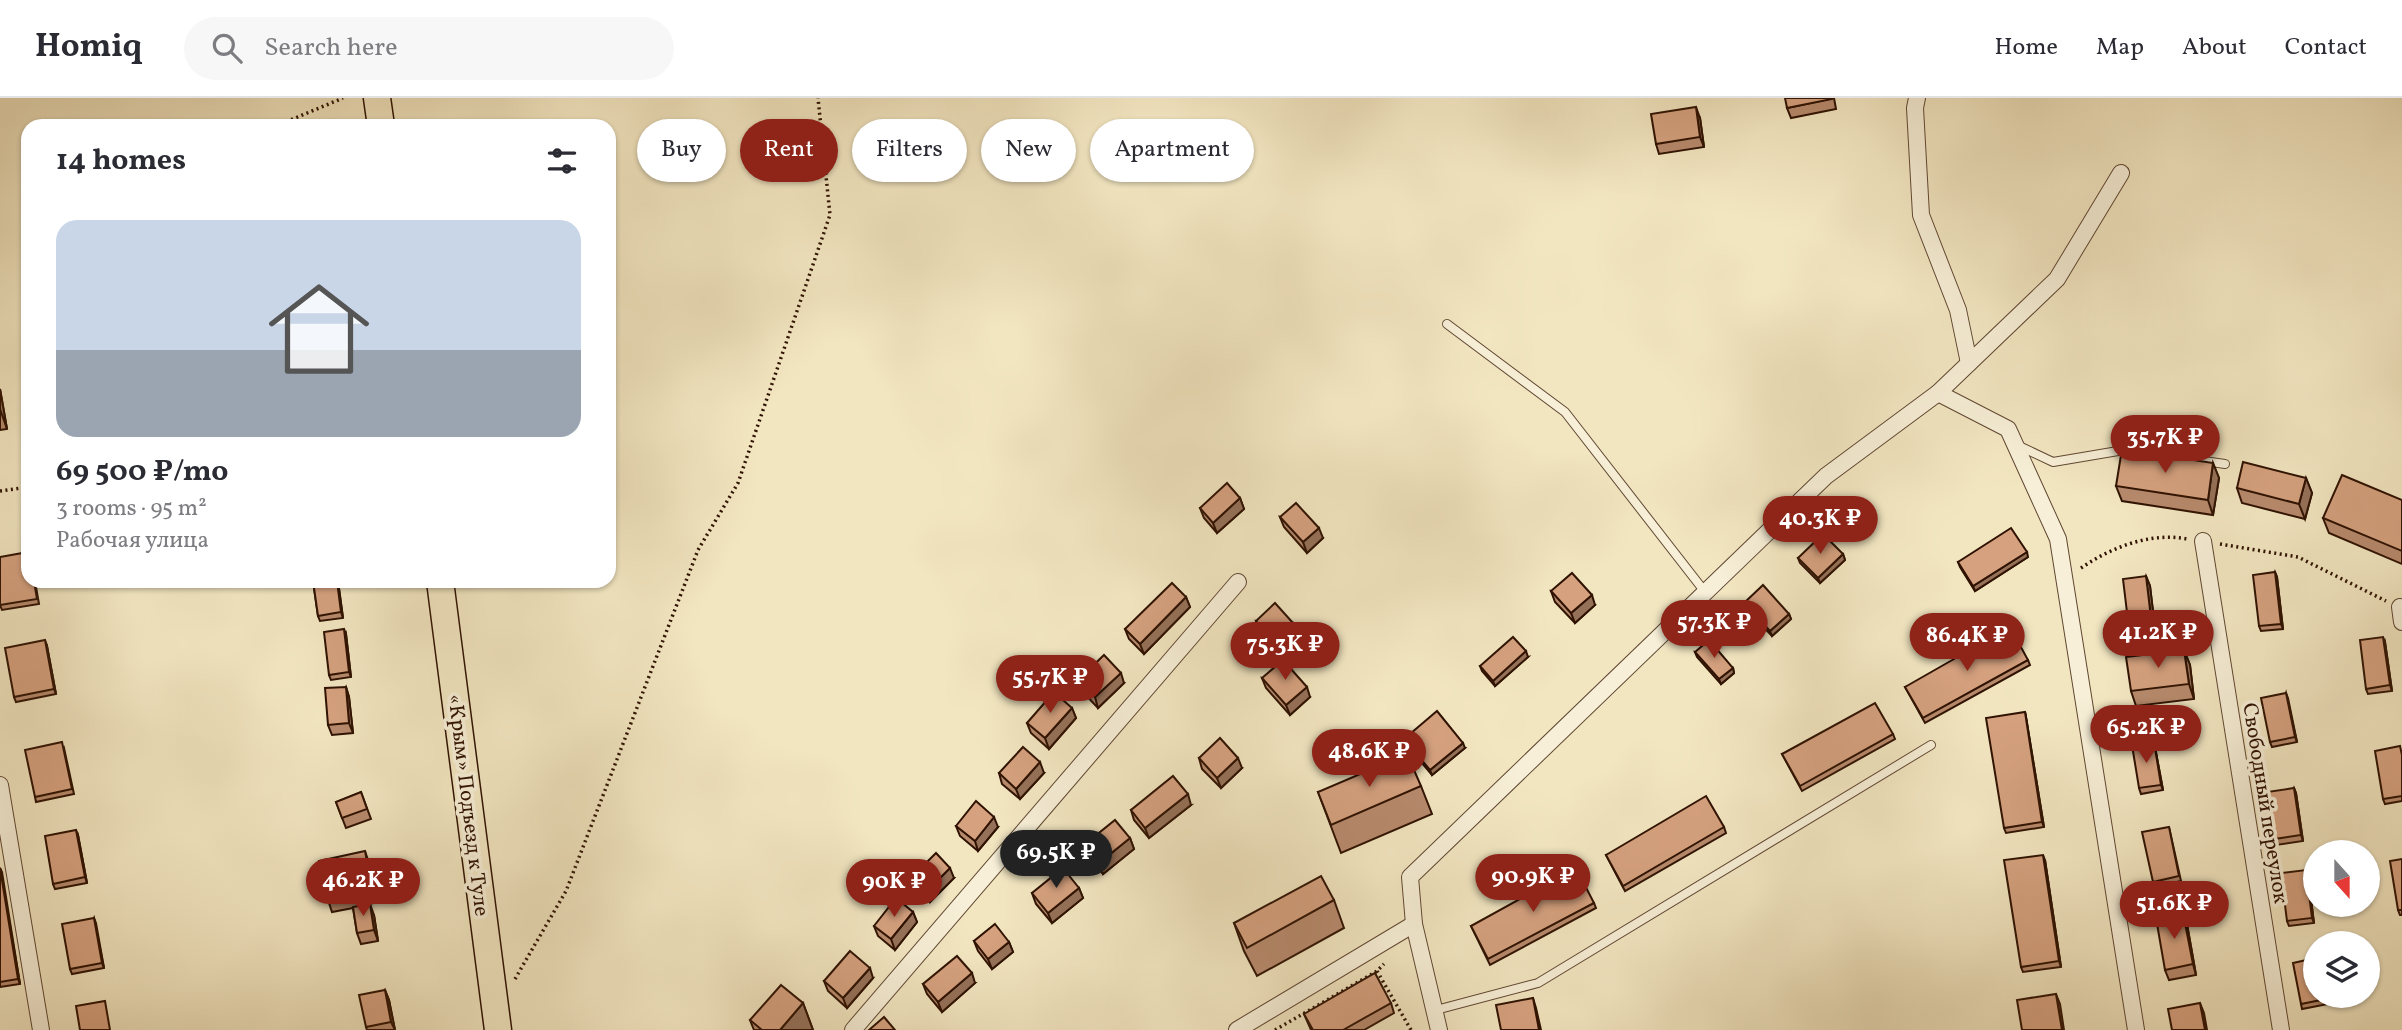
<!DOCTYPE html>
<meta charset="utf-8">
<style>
:root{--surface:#fff;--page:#f7f7f7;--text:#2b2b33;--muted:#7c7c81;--line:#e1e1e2;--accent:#8f2418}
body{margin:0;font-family:Vollkorn,serif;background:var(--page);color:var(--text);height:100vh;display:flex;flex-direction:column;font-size:26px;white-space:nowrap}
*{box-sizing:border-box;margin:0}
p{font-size:23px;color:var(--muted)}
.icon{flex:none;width:38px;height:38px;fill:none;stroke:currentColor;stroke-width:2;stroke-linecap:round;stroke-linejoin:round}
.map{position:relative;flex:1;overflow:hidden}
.side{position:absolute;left:21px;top:21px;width:595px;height:469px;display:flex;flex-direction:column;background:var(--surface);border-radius:21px;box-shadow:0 2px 5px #0004}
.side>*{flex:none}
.guide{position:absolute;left:637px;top:21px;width:665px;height:63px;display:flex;gap:14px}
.needle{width:46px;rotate:159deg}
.tools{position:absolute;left:2303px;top:742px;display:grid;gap:14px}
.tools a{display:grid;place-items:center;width:77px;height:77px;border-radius:50%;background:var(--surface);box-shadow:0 2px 5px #0004;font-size:35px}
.price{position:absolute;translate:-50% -60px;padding:0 16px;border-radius:24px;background:var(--accent);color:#fff;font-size:23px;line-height:46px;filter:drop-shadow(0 2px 4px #0008)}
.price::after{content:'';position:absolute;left:50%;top:42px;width:21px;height:16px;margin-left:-10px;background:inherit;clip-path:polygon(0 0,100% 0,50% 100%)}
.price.selected{background:#222;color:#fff}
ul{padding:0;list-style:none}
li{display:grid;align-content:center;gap:14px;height:371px;padding:0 35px}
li+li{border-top:2px solid var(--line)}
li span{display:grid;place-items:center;height:217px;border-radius:21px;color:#555}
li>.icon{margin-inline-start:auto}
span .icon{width:126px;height:126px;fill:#fffc;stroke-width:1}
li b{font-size:30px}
h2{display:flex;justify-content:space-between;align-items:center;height:84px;padding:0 35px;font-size:30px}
.tag{padding:0 24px;border-radius:32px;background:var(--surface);box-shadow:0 2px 5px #0004;font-size:24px;line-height:63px}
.tag.selected{background:var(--accent);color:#fff}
header{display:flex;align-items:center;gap:42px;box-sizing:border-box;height:98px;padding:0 35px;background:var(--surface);border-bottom:2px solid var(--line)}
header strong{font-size:33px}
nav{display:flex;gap:38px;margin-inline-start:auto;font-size:24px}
.search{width:490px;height:63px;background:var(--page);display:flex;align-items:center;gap:18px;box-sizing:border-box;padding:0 24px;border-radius:38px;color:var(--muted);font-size:26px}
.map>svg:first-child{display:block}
</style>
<header>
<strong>Homiq</strong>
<div class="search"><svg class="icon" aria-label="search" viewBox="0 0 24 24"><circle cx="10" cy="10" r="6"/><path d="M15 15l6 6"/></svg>Search here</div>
<nav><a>Home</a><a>Map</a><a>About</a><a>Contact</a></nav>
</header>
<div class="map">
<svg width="2402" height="932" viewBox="0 0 2402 932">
<rect width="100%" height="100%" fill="#f2e6c1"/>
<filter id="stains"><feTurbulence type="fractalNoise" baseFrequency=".00286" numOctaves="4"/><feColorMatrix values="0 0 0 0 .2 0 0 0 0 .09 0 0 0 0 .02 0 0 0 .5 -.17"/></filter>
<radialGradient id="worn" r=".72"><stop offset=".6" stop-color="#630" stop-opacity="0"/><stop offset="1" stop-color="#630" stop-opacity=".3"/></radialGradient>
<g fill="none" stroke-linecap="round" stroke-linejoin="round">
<g stroke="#604732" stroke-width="10">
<g id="lane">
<polyline points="1447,226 1565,314 1705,494"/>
<polyline points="2017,347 2053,364 2124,352 2132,353"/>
<polyline points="2204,363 2225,366"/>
<polyline points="1436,912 1538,885 1931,647"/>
</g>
</g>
<g stroke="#604732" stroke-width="18">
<g id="street">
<polyline points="1917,0 1915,10 1921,117 1958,212 1969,265"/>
<polyline points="1938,295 2008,331 2058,441 2136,932"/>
<polyline points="2203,443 2281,932"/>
<polyline points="2400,509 2402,524"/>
<polyline points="0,687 41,932"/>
<polyline points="853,932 1238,484"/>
<polyline points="1237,932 1414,826"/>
<polyline points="1439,932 1414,826 1410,779 1826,378 1938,295 2057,181 2121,75"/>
</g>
</g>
<g stroke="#2f1202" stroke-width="29">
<g id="primary">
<polyline points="377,0 381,28"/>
<polyline points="440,483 498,932"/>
</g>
</g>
<g stroke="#2f1202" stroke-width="3.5" stroke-dasharray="2 3.5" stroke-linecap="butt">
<polyline points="276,28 343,0"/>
<polyline points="0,393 28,389 23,346 28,345"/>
<polyline points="2220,446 2298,459 2386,503"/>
<path d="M2081,470c31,-21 69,-36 107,-29"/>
<polyline points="1377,873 1411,932"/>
<polyline points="515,881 566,793 698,452 738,385 830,117 818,0"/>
<polyline points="1275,932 1377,873 1384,866"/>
</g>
<use href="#lane" stroke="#f7efd7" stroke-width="8"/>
<use href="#street" stroke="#f7efd7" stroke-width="16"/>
<use href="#primary" stroke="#f2e6c1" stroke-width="26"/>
</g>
<g fill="#b78a6d" stroke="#2f1202" stroke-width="2">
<polygon points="1834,0 1836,11 1791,20 1787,10"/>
<polygon points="1700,20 1704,49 1659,56 1656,46"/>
<polygon points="0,291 7,331 0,332"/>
<polygon points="2213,365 2219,380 2213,417 2122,403 2116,388"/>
<polygon points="2306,380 2312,395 2305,421 2242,405 2237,390"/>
<polygon points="1240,400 1244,411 1217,435 1204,420 1200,410"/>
<polygon points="2402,402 2402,466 2329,435 2323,420"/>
<polygon points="1280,419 1323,440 1307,455 1284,429"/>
<polygon points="1843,456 1845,462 1820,485 1800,465 1798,460"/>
<polygon points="2028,459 1975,493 1960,469 1958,464"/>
<polygon points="2275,474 2277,479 2283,531 2261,533 2259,528"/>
<polygon points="2146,478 2150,488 2156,539 2133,542 2129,531"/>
<polygon points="35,483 39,506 2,512 0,507"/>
<polygon points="313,483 338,483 343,520 320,523 318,518"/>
<polygon points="1551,493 1595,507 1575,525 1555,504"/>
<polygon points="1186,499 1190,509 1144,556 1129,541 1125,531"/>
<polygon points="1744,505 1789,516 1791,521 1772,538 1746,510"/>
<polygon points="1256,523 1297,535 1278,553 1259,533"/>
<polygon points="346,536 351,579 331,582 329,577"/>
<polygon points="2385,544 2392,593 2368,596 2366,591"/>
<polygon points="47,548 56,596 16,604 14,599"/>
<polygon points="2184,552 2190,567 2194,601 2136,608 2131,593"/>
<polygon points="1695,554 1733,570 1734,575 1721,586 1697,559"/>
<polygon points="1528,559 1495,588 1482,573 1480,568"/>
<polygon points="2028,562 2030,567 1925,625 1905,589"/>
<polygon points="1262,580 1310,599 1290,617 1266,590"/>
<polygon points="1078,582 1124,585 1098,610 1081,592"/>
<polygon points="346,589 349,599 353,635 332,637 328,627"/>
<polygon points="2286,595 2297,644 2272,649 2270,644"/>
<polygon points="1072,610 1076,620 1049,651 1031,635 1027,625"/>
<polygon points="2025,614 2026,619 2044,729 2006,735 2004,730"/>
<polygon points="1893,636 1895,641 1802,693 1782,656"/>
<polygon points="1404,641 1465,650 1432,677 1406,646"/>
<polygon points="2155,649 2163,692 2141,696 2139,690"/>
<polygon points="64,650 74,696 36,704 35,699"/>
<polygon points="2402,653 2402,703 2385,706 2383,701"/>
<polygon points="1199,660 1242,670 1221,690 1202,671"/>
<polygon points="999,675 1044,675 1020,701 1002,686"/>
<polygon points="1421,688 1432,716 1341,755 1318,694"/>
<polygon points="2294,690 2296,695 2303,743 2276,747 2274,741"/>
<polygon points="361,694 371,721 346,730 336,704"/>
<polygon points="1191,707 1149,740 1134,722 1131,712"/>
<polygon points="956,728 998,729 978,753 960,738"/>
<polygon points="1724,729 1726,735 1625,793 1606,757"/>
<polygon points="2169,729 2181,783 2155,789 2153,784"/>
<polygon points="78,737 87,785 55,791 53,786"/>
<polygon points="1130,740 1134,751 1103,776 1088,757 1084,747"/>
<polygon points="2402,761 2402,817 2400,817 2398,812"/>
<polygon points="2045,762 2061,869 2023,874 2021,869"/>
<polygon points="370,768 378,804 360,808 374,817 378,843 361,846 357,835 353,810 332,814 327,799"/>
<polygon points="0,770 20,886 0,889"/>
<polygon points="2306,772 2308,777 2314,825 2289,828 2287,823"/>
<polygon points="912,779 954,780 930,804 916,789"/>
<polygon points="1079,790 1083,800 1052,825 1036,806 1032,795"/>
<polygon points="1334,802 1344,830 1257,878 1244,853 1234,825"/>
<polygon points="1594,805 1596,810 1490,867 1471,828"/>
<polygon points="913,814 917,824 895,852 878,838 874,828"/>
<polygon points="2183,815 2187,826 2196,877 2169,882 2165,872"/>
<polygon points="94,820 104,870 72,876 70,871"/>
<polygon points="974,843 1009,844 1013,854 992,871 978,853"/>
<polygon points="873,880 847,910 828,893 824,883"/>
<polygon points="975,885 942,914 927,896 923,886"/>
<polygon points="385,892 389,902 395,932 367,932 366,929"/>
<polygon points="2315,898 2326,898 2328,906 2302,911 2301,906"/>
<polygon points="803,905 813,932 754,932 750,922"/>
<polygon points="1391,905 1394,915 1364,932 1311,932 1304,916"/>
</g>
<g fill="#957159" stroke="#2f1202" stroke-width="2">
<polygon points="1696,9 1700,20 1704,49 1700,39"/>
<polygon points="0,291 7,331 0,311"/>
<polygon points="2213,365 2219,380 2213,417 2208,402"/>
<polygon points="2306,380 2312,395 2305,421 2299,406"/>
<polygon points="1240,400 1244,411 1217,435 1213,425"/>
<polygon points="1319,430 1323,440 1307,455 1303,444"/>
<polygon points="2027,454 2028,459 1975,493 1973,488"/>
<polygon points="1843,456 1845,462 1820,485 1818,480"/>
<polygon points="2275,474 2277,479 2283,531 2281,526"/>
<polygon points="2146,478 2150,488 2156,539 2152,528"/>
<polygon points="337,483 338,483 343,520 341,514"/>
<polygon points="1592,497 1595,507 1575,525 1571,515"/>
<polygon points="1186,499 1190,509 1144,556 1140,546"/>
<polygon points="1789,516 1791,521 1772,538 1770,533"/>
<polygon points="1293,525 1297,535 1278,553 1274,543"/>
<polygon points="344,531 346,536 351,579 349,574"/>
<polygon points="2383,539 2385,544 2392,593 2390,587"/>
<polygon points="45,542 47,548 56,596 54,591"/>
<polygon points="2184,552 2190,567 2194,601 2189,586"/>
<polygon points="1526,553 1528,559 1495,588 1493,583"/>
<polygon points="1733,570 1734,575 1721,586 1719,581"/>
<polygon points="1121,575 1124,585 1098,610 1095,599"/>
<polygon points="346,589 349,599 353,635 349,625"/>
<polygon points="1307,589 1310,599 1290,617 1286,607"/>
<polygon points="2286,595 2288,600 2297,644 2295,639"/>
<polygon points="1072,610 1076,620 1049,651 1045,640"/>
<polygon points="2025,614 2026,619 2044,729 2042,724"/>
<polygon points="2154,644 2155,649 2163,692 2161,687"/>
<polygon points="1463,645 1465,650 1432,677 1430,672"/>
<polygon points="1238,660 1242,670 1221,690 1217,680"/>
<polygon points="1040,664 1044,675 1020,701 1016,691"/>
<polygon points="2294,690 2296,695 2303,743 2301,737"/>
<polygon points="1188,696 1191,707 1149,740 1145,730"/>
<polygon points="994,719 998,729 978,753 975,743"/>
<polygon points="76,732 78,737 87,785 85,779"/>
<polygon points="1130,740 1134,751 1103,776 1099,765"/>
<polygon points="365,753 370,768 378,804 372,789"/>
<polygon points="2043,757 2045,762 2061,869 2059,863"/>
<polygon points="0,770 2,774 20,886 18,881"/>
<polygon points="950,770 954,780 930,804 927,793"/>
<polygon points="2306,772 2308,777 2314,825 2312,820"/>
<polygon points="1079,790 1083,800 1052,825 1048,815"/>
<polygon points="370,806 374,817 378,843 374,832"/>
<polygon points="913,814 917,824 895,852 891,841"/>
<polygon points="2183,815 2187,826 2196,877 2193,866"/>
<polygon points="94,820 96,825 104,870 102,865"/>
<polygon points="1009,844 1013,854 992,871 988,861"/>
<polygon points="870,870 873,880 847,910 843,900"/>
<polygon points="972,875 975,885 942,914 938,904"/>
<polygon points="385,892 389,902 395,932 391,924"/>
<polygon points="2056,896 2060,906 2064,932 2062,932"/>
<polygon points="1533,900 1536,910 1541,932 1539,932"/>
<polygon points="803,905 813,932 780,932"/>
<polygon points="2200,905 2204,915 2207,932 2205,932"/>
</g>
<g fill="#d5a17f" stroke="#2f1202" stroke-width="2">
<polygon points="1785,0 1832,0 1832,1 1787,10"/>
<polygon points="1696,9 1700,39 1656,46 1651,16"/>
<polygon points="2122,351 2213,365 2208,402 2116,388"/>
<polygon points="28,352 28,366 26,353"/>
<polygon points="2243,364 2306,380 2299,406 2237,390"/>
<polygon points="2342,377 2402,402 2402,453 2323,420"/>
<polygon points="1227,385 1240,400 1213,425 1200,410"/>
<polygon points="1296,405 1319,430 1303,444 1280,419"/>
<polygon points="2011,430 2027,454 1973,488 1958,464"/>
<polygon points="1823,436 1843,456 1818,480 1798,460"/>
<polygon points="28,454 28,483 34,483 37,501 0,507 0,459"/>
<polygon points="2275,474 2281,526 2259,528 2253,477"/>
<polygon points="1572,475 1592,497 1571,515 1551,493"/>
<polygon points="2146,478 2152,528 2129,531 2123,481"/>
<polygon points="313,483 337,483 341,514 318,518"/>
<polygon points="1172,485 1186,499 1140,546 1125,531"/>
<polygon points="1763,487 1789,516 1770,533 1744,505"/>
<polygon points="1275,505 1293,525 1274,543 1256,523"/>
<polygon points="2010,529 2028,562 1923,620 1905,589"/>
<polygon points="344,531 349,574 329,577 324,534"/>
<polygon points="1513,539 1526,553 1493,583 1480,568"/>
<polygon points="2383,539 2390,587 2366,591 2360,542"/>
<polygon points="45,542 54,591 14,599 5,550"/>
<polygon points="1709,542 1733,570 1719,581 1695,554"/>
<polygon points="2184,552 2189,586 2131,593 2126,559"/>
<polygon points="1104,557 1121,575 1095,599 1078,582"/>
<polygon points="1283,562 1307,589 1286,607 1262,580"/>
<polygon points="346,589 349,625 328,627 325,590"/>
<polygon points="1054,594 1072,610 1045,640 1027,625"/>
<polygon points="2286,595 2295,639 2270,644 2261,600"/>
<polygon points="1875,605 1893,636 1800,688 1782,656"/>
<polygon points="1437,613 1463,645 1430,672 1404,641"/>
<polygon points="2025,614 2042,724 2004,730 1986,620"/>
<polygon points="1220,640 1238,660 1217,680 1199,660"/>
<polygon points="62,644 72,691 35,699 25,652"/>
<polygon points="2154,644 2161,687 2139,690 2132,647"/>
<polygon points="2400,648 2402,657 2402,698 2383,701 2375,653"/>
<polygon points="1023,649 1040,664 1016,691 999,675"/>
<polygon points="1407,656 1421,688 1331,727 1318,694"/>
<polygon points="1173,678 1188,696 1145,730 1131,712"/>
<polygon points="2294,690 2301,737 2274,741 2267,694"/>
<polygon points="361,694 367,711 342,720 336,704"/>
<polygon points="1706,698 1724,729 1623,788 1606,757"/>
<polygon points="976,703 994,719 975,743 956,728"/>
<polygon points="1115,722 1130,740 1099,765 1084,747"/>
<polygon points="2169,729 2179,778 2153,784 2142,734"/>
<polygon points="76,732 85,779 53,786 45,738"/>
<polygon points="365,753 372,789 327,799 319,763"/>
<polygon points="936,755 950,770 927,793 912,779"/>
<polygon points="2043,757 2059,863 2021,869 2004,762"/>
<polygon points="2402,761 2402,812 2398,812 2390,763"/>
<polygon points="0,770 18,881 0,884"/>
<polygon points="1063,770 1079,790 1048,815 1032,795"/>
<polygon points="1576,770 1594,805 1488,861 1471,828"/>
<polygon points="2306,772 2312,820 2287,823 2281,775"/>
<polygon points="1321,778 1334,802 1247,850 1234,825"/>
<polygon points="896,800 913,814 891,841 874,828"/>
<polygon points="370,806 374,832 357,835 353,809"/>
<polygon points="2183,815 2193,866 2165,872 2156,820"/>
<polygon points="94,820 102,865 70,871 62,826"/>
<polygon points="995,826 1009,844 988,861 974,843"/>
<polygon points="850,853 870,870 843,900 824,883"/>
<polygon points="957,858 972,875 938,904 923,886"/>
<polygon points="2315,860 2315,898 2325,898 2326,901 2301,906 2293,865"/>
<polygon points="1375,875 1391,905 1343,932 1313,932 1304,916"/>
<polygon points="781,887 803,905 780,932 762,932 750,922"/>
<polygon points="385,892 391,924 366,929 359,897"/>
<polygon points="2056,896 2062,932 2022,932 2017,902"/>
<polygon points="1533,900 1539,932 1501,932 1496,907"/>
<polygon points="105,903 110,932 80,932 76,908"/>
<polygon points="2200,905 2205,932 2172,932 2168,911"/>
<polygon points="884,919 895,932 869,932"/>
</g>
<g text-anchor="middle" stroke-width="7" stroke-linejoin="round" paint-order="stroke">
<g font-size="21" fill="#2f1202" stroke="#f7efd7">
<text transform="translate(2266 705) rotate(81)" y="7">Свободный переулок</text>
<text transform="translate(469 707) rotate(83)" y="7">«Крым» Подъезд к Туле</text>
</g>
</g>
<rect width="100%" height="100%" filter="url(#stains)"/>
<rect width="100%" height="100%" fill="url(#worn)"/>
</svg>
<div class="tools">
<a><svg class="needle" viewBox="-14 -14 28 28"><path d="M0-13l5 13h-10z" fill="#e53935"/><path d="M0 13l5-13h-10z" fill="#7c7c81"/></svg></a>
<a><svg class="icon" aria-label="layers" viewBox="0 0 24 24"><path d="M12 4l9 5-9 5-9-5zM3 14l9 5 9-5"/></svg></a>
</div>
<b class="price" style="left:2165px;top:377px">35.7K ₽</b>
<b class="price" style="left:1820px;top:458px">40.3K ₽</b>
<b class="price" style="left:1714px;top:562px">57.3K ₽</b>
<b class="price" style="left:2158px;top:572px">41.2K ₽</b>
<b class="price" style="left:1967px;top:575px">86.4K ₽</b>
<b class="price" style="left:1285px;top:584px">75.3K ₽</b>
<b class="price" style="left:1050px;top:617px">55.7K ₽</b>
<b class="price" style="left:2146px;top:667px">65.2K ₽</b>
<b class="price" style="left:1369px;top:691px">48.6K ₽</b>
<b class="price selected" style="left:1056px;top:792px">69.5K ₽</b>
<b class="price" style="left:1533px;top:816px">90.9K ₽</b>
<b class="price" style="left:363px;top:820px">46.2K ₽</b>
<b class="price" style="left:894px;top:821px">90K ₽</b>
<b class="price" style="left:2174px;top:843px">51.6K ₽</b>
<div class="guide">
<a class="tag">Buy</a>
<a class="tag selected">Rent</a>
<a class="tag">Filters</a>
<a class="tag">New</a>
<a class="tag">Apartment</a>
</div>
<section class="side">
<h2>14 homes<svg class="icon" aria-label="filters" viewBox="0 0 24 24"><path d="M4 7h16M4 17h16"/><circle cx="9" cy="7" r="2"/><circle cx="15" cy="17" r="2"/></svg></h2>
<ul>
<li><span style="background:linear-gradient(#c9d6e8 60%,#9aa5b1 0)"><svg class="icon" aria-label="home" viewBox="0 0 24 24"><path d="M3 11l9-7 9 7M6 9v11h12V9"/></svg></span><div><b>69 500 ₽/mo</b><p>3 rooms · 95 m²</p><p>Рабочая улица</p></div></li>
</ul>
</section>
</div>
